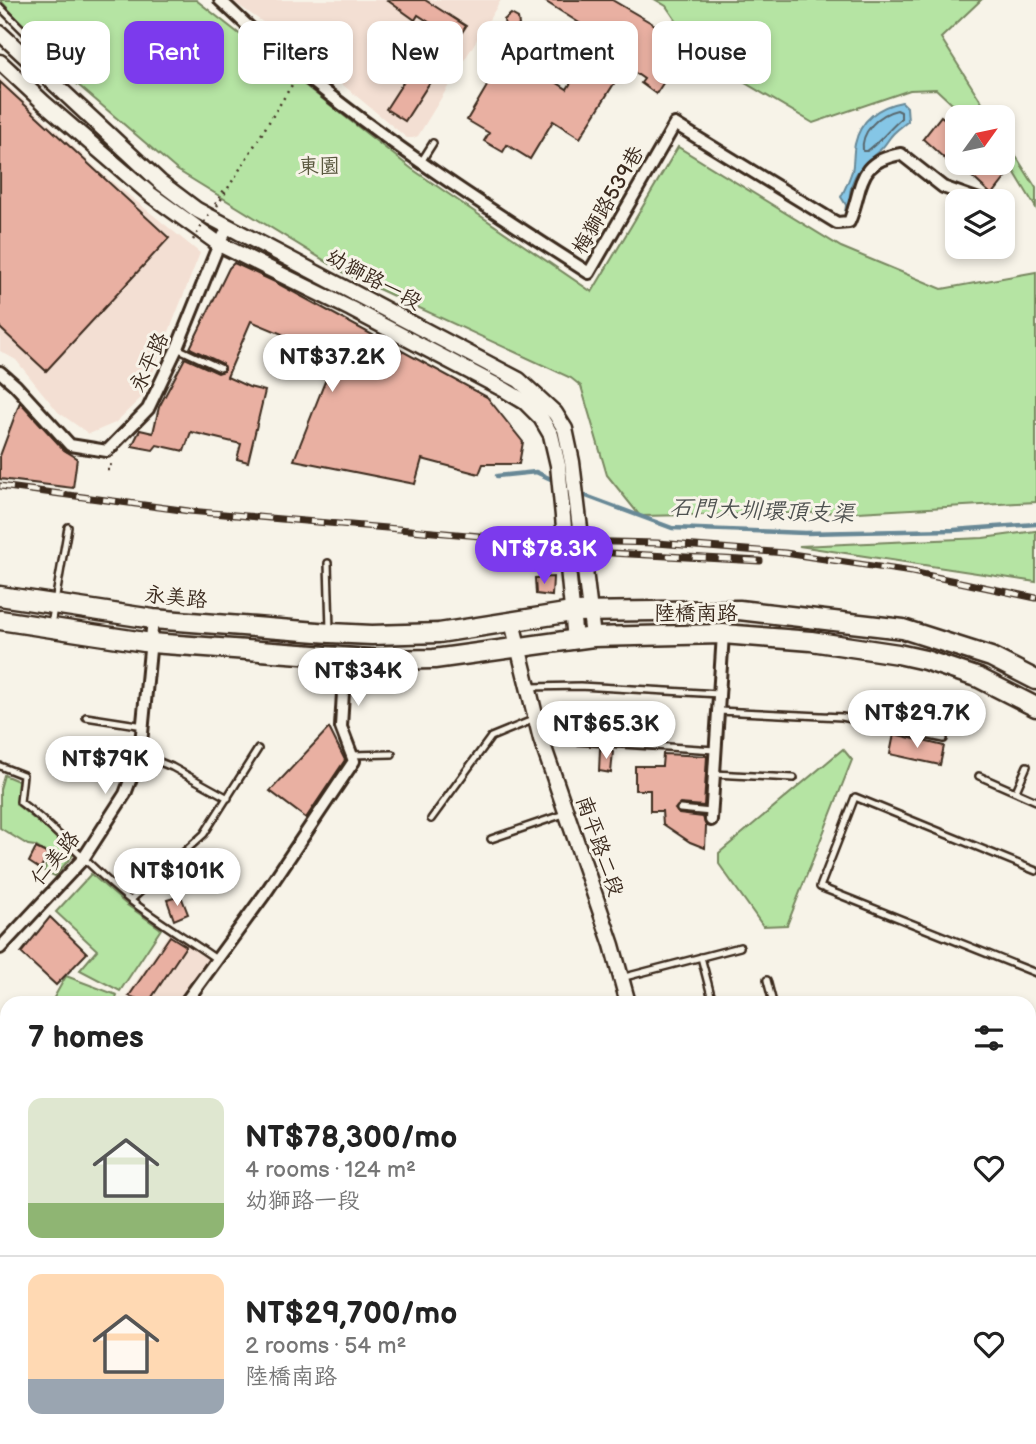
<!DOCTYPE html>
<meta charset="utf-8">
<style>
:root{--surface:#fff;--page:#f6f6f6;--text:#222;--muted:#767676;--line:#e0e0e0;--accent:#7c3aed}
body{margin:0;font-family:"Balsamiq Sans","LXGW WenKai TC",sans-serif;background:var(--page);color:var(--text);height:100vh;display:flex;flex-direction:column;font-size:26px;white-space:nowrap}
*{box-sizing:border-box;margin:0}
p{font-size:23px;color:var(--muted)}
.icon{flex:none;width:38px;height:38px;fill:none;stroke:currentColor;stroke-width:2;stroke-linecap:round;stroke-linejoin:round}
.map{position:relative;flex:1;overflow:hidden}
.details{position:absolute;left:0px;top:996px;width:1036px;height:450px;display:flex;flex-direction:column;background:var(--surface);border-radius:21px 21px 0 0;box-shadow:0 4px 10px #0003}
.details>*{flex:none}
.hud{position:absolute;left:21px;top:21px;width:994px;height:63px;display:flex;gap:14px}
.needle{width:46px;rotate:57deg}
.controls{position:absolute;left:945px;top:105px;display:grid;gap:14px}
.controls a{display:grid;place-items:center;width:70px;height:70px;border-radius:14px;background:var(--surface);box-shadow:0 4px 10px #0003;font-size:35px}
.price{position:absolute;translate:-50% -60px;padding:0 16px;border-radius:24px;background:#fff;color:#222;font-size:23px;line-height:46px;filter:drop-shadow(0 2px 4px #0008)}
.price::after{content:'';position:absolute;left:50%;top:42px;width:21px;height:16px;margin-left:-10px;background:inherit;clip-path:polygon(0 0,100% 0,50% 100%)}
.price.on{background:var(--accent);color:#fff}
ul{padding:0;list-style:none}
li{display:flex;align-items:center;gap:21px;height:175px;padding:0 28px}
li+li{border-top:2px solid var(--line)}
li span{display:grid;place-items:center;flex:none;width:196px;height:140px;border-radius:14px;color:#555}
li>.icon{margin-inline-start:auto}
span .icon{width:84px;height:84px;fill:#fffc;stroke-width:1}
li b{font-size:30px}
h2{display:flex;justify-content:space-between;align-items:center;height:84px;padding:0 28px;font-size:30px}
.pill{padding:0 24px;border-radius:14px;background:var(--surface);box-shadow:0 4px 10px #0003;font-size:24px;line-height:63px}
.pill.on{background:var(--accent);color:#fff}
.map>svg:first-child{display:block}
</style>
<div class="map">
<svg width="1036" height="1444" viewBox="0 0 1036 1444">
<rect width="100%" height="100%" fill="#f7f3e8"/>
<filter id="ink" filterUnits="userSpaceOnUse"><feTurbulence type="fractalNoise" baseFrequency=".0143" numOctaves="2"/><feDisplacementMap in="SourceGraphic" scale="14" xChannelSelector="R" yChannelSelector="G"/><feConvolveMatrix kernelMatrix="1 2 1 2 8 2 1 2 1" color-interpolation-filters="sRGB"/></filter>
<g filter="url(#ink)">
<g fill="#f3dfd3">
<polygon points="231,0 501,0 418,136 413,138 407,138 290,41"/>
<polygon points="0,78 105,176 200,253 144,395 115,423 89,434 58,412 16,360 0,351"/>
<polygon points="170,932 210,961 184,1003 138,1003 126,996"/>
</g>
<g fill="#b5e4a3" stroke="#788760" stroke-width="2">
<polygon points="0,0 196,0 412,169 592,292 678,147 841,247 942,289 1036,272 1036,502 858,512 640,516 607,475 581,386 571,378 348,275 177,170 77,84"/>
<polygon points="656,0 981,0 941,38 991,117 966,117 936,89 910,90 813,123 701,57 666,6"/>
<polygon points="1003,136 1036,188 1036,208 1003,153"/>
<polygon points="1036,531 1036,582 799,546 983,538"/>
<polygon points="843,749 852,760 787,925 763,926 719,864 719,853"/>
<polygon points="4,775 18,781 17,805 49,831 73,855 55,876 44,871 50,855 35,846 28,845 0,828 0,789"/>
<polygon points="91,874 127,905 161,929 120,991 80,970 97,950 56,912"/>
<polygon points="66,976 117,995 115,1003 51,1003"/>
<polygon points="7,1080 7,1140 0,1143 0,1091"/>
</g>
<g fill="#85c6e6" stroke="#678896" stroke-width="2">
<path d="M902,102l5,5 1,14c-4,4 -9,7 -13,11 -6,5 -9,13 -15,18 -24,20 -32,29 -31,63h-4l1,-8 -5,-8c4,-8 8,-17 11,-26 2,-8 1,-18 3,-27 5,-24 24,-38 47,-42z"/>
<polygon points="1029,1310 1036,1310 1036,1416 1029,1411"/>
<polygon points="0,1359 7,1363 7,1438 61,1439 58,1444 0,1444"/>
<polygon points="72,1439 165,1439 168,1444 71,1444"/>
</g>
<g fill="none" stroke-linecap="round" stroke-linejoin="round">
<path stroke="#59686e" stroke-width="2" d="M897,110l4,2v7c-12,10 -21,23 -34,32h-4c-3,-19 16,-37 34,-41z"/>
<g stroke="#678896" stroke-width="4.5">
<polyline points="497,476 536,472 555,481"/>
<polyline points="578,493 672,528 805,533 954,530 1036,524"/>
<polyline points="1029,1304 1036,1303"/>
</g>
</g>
<g fill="#e9b0a2" stroke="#3b2a1e" stroke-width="2">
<polygon points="387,0 425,0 466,26 405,121 386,109 438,28 418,15 415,20"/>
<polygon points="543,0 612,0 667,32 661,41 666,45 663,50 678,60 656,94 641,83 644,79 625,66 580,138 553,121 530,159 507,145 503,152 484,141 489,133 467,120 490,81 481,76 499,46 567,89 600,36"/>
<polygon points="511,14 518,18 519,25 513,31 505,28 504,20"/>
<polygon points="0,82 169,238 46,371 0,328"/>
<polygon points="941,116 957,129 957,163 997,163 1007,176 992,195 957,163 957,170 923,139"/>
<polygon points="234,263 275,282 487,397 523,442 519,464 483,464 479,474 422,459 415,484 294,460 335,356 251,321 227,377 249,387 265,391 248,462 237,459 241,444 191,432 184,451 157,445 153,450 132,446 140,430 153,433 159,407 185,358 218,373 224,371 223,364 190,348 229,268"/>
<polygon points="20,402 64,450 77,458 73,488 0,479 0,456"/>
<polygon points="553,577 552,596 536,594 535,578"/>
<polygon points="329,728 345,760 306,818 270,791"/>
<polygon points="894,734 944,746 940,765 890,754"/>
<polygon points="600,749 613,751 611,773 599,771"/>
<polygon points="663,754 707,756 704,806 680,804 675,809 679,814 703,817 706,826 705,848 690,842 663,824 662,811 650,811 650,790 635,790 635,766 662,766"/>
<polygon points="36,848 48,854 40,869 29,862"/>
<polygon points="181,896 188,914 174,920 167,900"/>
<polygon points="50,917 87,953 56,985 21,953"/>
<polygon points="170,936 186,946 148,1003 129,996"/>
</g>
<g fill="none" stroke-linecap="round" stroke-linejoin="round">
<g stroke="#3b2a1e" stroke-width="10">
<g id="service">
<polyline points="0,7 51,58 60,84"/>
<polyline points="421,162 433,143"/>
<polyline points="177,348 220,368"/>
<polyline points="328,563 330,630"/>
<polyline points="51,625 68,527"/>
<polyline points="530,687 580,686 719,694"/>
<polyline points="718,711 842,717 944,739"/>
<polyline points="86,717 144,726"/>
<polyline points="544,739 715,750"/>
<polyline points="140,754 172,767 228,798"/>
<polyline points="352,755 392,754"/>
<path d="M0,766l23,9 -3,27c40,29 71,67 110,98 27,21 58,39 86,59"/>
<polyline points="714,774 794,778"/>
<polyline points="979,776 1036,801"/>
<polyline points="1016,791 1027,766"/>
<polyline points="680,809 711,812"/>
<polyline points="431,819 491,737 535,719"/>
<polyline points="491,839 564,814"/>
<polyline points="1036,871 855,797 820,887 1036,973"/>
<polyline points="131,900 204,834 258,749"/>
<polyline points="701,957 713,1003"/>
<polyline points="621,978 740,947"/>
<polyline points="767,980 773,1003"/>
<polyline points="424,1438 425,1444"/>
<polyline points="309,1444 368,1438"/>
</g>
</g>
<g stroke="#3b2a1e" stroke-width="16">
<g id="minor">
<path d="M220,0c25,23 49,47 76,68 92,76 193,141 293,205l86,-149 162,99 12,-1c15,-34 5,-60 52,-68l42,33 39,14"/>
<polyline points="0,372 15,385 70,445 107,451 148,409 177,348 219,244 228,227"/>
<polyline points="711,820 723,634"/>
<polyline points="0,948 83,859 125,794 140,754 153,619"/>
<polyline points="185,1003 264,895 354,761 341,727 345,658"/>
<polyline points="0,1194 7,1191"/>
<polyline points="0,1325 7,1329"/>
<polyline points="178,1438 185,1444"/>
</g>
</g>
<g stroke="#3b2a1e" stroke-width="19">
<g id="tertiary">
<polyline points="0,33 160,182 197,210 519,380 555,413 565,429 572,462 593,637"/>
<polyline points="0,62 44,103 151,195 219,244 351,309 505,390 525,402 541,418 551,435 558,465 575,640"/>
<polyline points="512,622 541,739 612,945 628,1003"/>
<polyline points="736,1438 737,1444"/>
</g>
</g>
<g stroke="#3b2a1e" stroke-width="23">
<g id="primary">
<polyline points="0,596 153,619 330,633 372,635 439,633 572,612 739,610 903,629 991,657 1036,680"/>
<polyline points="0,620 151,643 383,660 434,659 593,637 723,634 811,641 898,654 925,660 979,678 1036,707"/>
</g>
</g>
<g stroke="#3b2a1e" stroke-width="2.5" stroke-dasharray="2 5" stroke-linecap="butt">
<polyline points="217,206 295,80"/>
<polyline points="107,470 110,470 111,462"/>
<polyline points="1029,1178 1036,1159"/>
</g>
<use href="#service" stroke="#f7f3e8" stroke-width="5"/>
<use href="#minor" stroke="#f7f3e8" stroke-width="10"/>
<use href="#tertiary" stroke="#f7f3e8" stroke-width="14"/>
<use href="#primary" stroke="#f7f3e8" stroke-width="18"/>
<g stroke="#3b2a1e" stroke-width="7">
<g id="rail">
<polyline points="0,486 189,511 526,540 657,543 785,553 912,572 1036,598"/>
<polyline points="537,549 760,561"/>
</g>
</g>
<use href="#rail" stroke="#f7f3e8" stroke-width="4.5" stroke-dasharray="13" stroke-linecap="butt"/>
<polyline stroke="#3b2a1e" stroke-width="2.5" stroke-dasharray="2 5" stroke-linecap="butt" points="193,240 224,190"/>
</g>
</g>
<g text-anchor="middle" stroke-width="6" stroke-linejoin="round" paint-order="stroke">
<g font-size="21" fill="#5a583f" stroke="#f7f3e8">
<text x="319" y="173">東園</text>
</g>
<g font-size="21" fill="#3b2a1e" stroke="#f7f3e8">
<text transform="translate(608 200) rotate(-60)" y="7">梅獅路539巷</text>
<text transform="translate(374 279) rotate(28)" y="7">幼獅路一段</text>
<text transform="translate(149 362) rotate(-65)" y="7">永平路</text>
<text transform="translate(176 597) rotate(6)" y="7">永美路</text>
<text x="696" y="620">陸橋南路</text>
<text transform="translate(600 846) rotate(71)" y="7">南平路二段</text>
<text transform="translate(55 858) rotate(-50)" y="7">仁美路</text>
</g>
<g font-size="23" font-style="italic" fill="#4e5150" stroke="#f7f3e8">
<text transform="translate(762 510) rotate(2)" y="8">石門大圳環頂支渠</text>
</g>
</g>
</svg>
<div class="controls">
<a><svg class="needle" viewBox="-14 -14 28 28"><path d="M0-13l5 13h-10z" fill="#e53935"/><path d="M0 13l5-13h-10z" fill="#767676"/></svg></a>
<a><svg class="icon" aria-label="layers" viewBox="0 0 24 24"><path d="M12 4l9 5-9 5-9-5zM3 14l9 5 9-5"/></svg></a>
</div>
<b class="price" style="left:332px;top:394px">NT$37.2K</b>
<b class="price on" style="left:544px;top:586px">NT$78.3K</b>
<b class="price" style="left:358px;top:708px">NT$34K</b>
<b class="price" style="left:917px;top:750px">NT$29.7K</b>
<b class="price" style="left:606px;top:761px">NT$65.3K</b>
<b class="price" style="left:105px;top:796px">NT$79K</b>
<b class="price" style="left:177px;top:908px">NT$101K</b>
<div class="hud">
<a class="pill">Buy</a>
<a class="pill on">Rent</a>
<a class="pill">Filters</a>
<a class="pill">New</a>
<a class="pill">Apartment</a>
<a class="pill">House</a>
</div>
<section class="details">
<h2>7 homes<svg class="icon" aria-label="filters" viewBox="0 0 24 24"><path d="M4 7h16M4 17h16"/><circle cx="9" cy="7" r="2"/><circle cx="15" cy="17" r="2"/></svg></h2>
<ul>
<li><span style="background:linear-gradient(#dfe7d0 75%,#8fb573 0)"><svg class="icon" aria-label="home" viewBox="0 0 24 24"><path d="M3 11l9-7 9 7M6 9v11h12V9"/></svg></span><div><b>NT$78,300/mo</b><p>4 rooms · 124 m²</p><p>幼獅路一段</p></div><svg class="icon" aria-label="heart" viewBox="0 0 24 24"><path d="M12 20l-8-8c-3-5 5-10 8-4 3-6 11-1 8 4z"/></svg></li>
<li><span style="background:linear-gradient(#ffd9b3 75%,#9aa5b1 0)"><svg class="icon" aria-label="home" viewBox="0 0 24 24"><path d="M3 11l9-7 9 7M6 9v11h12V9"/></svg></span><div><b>NT$29,700/mo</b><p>2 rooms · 54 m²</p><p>陸橋南路</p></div><svg class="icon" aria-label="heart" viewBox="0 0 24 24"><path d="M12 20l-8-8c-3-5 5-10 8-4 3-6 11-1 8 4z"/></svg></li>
</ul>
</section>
</div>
